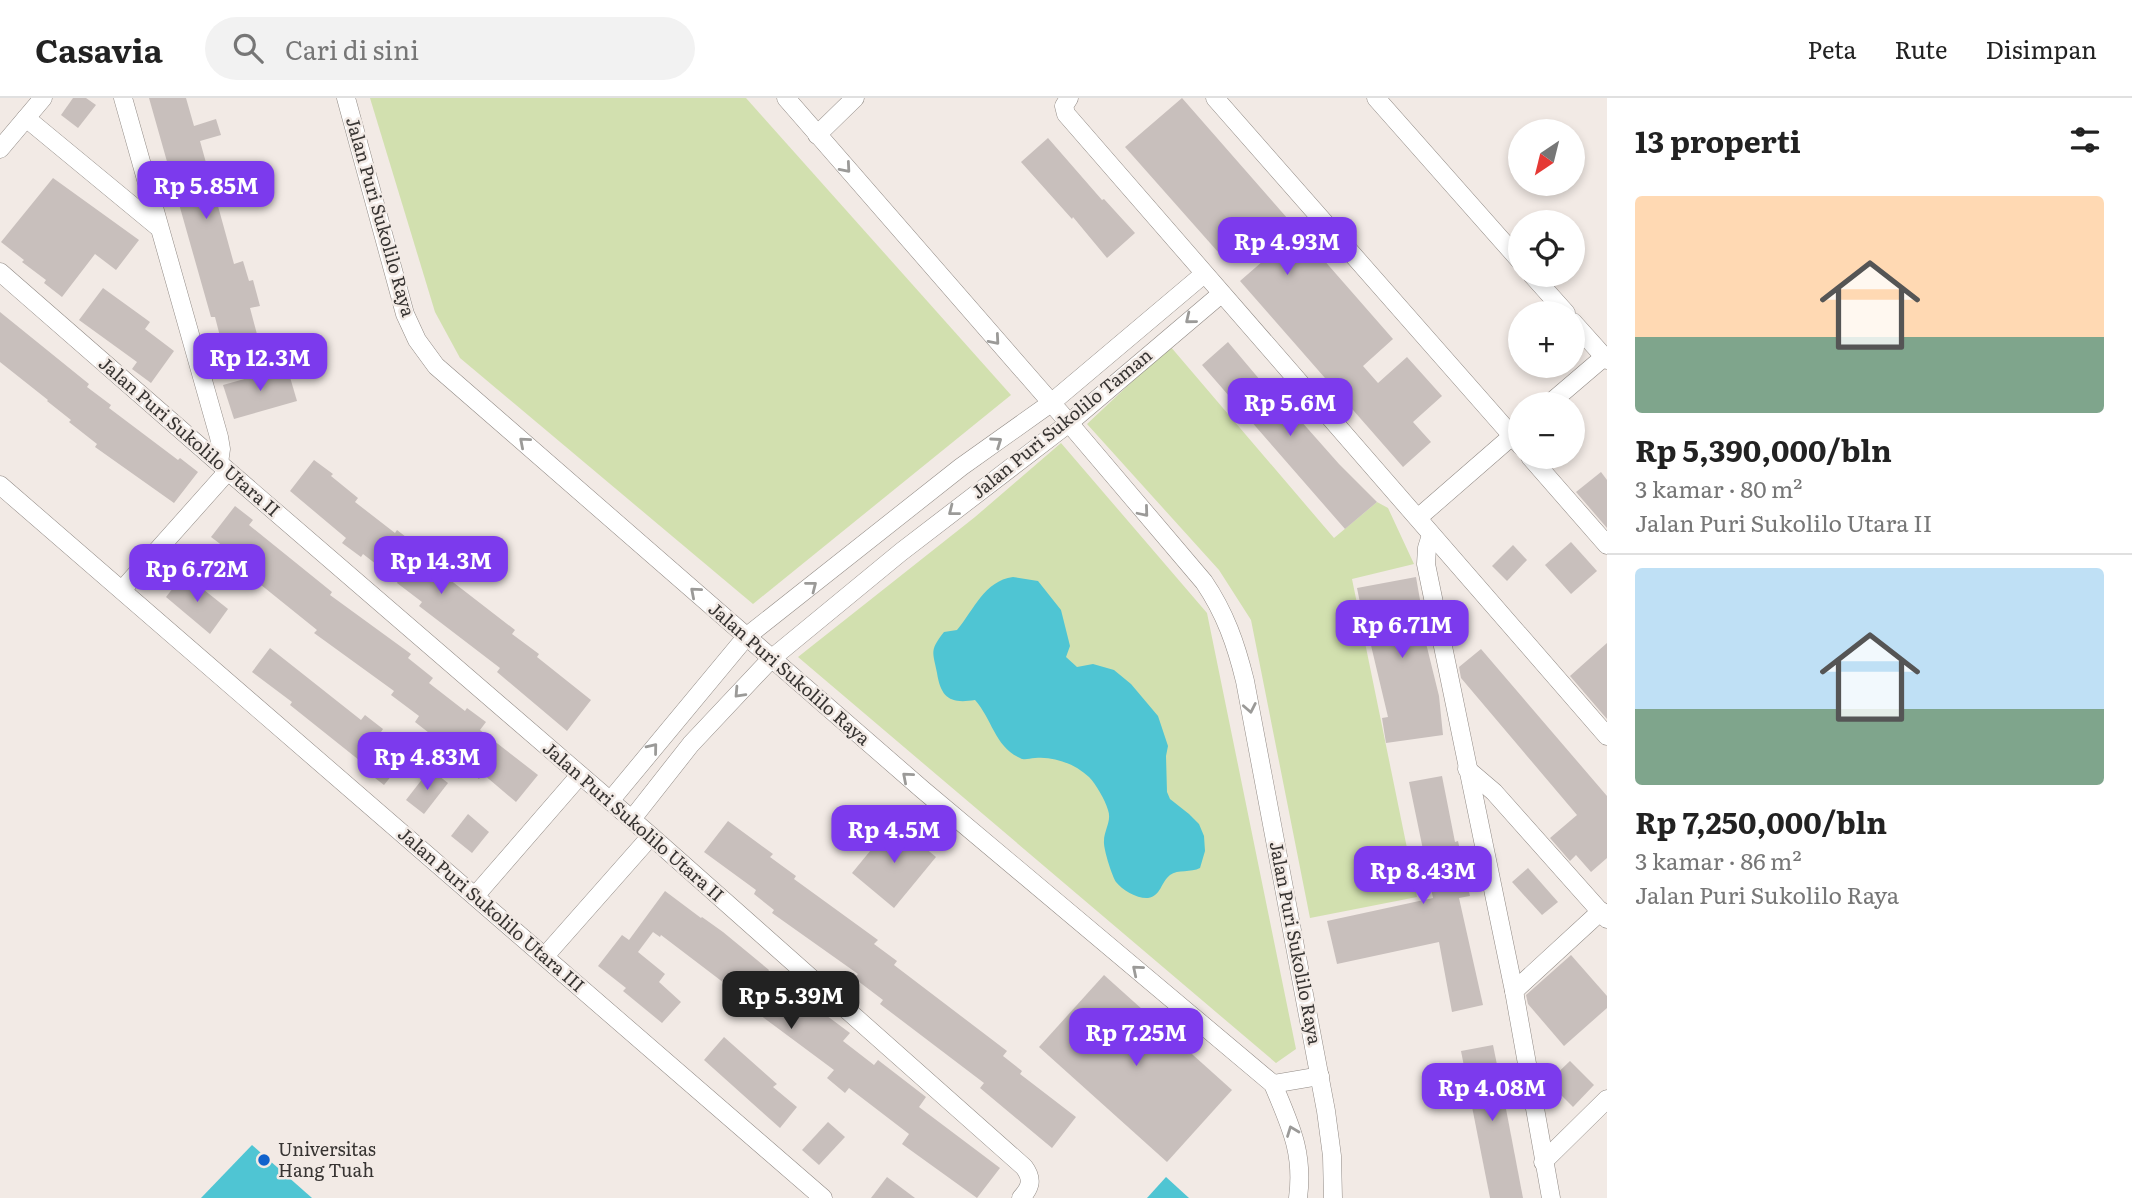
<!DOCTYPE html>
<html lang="id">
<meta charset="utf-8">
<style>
:root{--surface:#fff;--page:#f2f2f2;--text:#222;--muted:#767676;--line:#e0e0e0;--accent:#7c3aed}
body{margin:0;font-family:Literata,serif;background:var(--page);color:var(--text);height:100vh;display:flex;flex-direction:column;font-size:26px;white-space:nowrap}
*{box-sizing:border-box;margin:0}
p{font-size:23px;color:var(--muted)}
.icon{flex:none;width:38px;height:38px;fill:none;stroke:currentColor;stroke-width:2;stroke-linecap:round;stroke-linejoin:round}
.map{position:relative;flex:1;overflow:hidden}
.panel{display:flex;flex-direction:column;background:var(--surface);width:525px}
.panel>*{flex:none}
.needle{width:46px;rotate:215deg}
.buttons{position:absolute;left:1508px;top:21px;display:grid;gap:14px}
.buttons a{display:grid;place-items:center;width:77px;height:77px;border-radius:50%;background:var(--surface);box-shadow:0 4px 10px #0003;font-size:35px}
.price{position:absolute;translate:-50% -60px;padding:0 16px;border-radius:14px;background:var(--accent);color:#fff;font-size:23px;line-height:46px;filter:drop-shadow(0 2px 4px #0008)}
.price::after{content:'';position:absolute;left:50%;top:42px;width:21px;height:16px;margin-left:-10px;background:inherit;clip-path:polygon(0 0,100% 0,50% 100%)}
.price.on{background:#222;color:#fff}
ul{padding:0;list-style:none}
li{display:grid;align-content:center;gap:14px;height:371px;padding:0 28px}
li+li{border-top:2px solid var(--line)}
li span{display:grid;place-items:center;height:217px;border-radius:7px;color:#555}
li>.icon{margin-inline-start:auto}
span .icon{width:126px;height:126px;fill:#fffc;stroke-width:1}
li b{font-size:30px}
h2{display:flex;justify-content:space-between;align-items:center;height:84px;padding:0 28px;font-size:30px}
header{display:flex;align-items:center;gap:42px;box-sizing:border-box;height:98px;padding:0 35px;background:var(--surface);border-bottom:2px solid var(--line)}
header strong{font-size:33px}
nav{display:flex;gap:38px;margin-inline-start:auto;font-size:24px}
.search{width:490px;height:63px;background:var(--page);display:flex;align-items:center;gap:18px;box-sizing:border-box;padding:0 24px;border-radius:38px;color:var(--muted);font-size:26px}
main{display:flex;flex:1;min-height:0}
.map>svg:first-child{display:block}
</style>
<header>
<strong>Casavia</strong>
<div class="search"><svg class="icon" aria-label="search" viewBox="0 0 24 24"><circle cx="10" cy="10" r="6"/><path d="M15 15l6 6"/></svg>Cari di sini</div>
<nav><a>Peta</a><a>Rute</a><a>Disimpan</a></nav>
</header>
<main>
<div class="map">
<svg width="1607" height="1100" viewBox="0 0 1607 1100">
<rect width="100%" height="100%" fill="#f2eae5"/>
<g fill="#d2e0af">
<polygon points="370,0 746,0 1011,297 753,506 460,260 435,214"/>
<polygon points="1170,248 1334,440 1377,404 1388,410 1414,466 1352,481 1417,799 1310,820 1251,522 1219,472 1087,326"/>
<polygon points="1061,345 1207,515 1296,951 1276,965 798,559 975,419"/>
</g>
<g fill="#4fc5d3">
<path d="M1013,479l25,4 23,29 9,36 -4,11 11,10 16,-3 21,6 17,14 27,32 10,30 -2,10 1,36 3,7 19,15 10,10 5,12 1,15 -5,17c-9,5 -22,1 -30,7 -9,7 -9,21 -22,23 -10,1 -26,-8 -32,-16 -4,-6 -13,-34 -12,-41 0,-11 8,-20 4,-31 -3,-10 -12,-26 -19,-33 -14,-13 -35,-21 -54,-19 -6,0 -10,3 -15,0 -25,-11 -28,-39 -45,-58 -25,4 -34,-2 -38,-27 -4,-21 -8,-22 7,-41l13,-2c17,-20 27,-49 56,-53z"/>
<polygon points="252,1047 312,1100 201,1100"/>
<polygon points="1166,1079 1189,1100 1147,1100"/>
</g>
<g fill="#c8bfbc">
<polygon points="73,0 86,0 96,7 78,30 61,17"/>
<polygon points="149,0 186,0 194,28 216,21 221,37 200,43 234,166 243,163 249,183 253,182 260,208 250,210 258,240 223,250 215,219 211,219"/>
<polygon points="1182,0 1393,241 1363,268 1378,285 1407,259 1442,298 1413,324 1431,344 1403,369 1240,183 1271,156 1247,129 1218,154 1125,49"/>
<polygon points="1048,40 1102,102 1104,101 1135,135 1107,160 1073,119 1072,121 1021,64"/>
<polygon points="53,80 139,142 116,172 95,156 62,199 44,185 46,182 22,164 24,162 1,144"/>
<polygon points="103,190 150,224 145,231 174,253 151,285 132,271 137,264 79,222"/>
<polygon points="0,214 89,286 87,289 111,307 109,310 178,362 180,360 198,374 174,405 95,349 97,346 69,324 71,322 47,303 48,302 0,264"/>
<polygon points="1228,244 1282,308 1285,305 1339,366 1377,404 1345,431 1202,267"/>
<polygon points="287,269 297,303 234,321 223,287"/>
<polygon points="314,362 333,376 331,378 358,400 355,404 395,435 397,432 415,446 414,448 439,468 436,471 515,532 512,536 539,556 537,559 591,602 567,633 497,574 500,570 419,508 422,504 397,485 398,483 363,456 361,459 342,445 346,440 290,393"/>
<polygon points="1601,374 1607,382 1607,430 1576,394"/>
<polygon points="235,408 253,422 249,427 332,494 330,497 411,556 408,560 433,580 429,585 465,613 467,610 486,624 480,632 538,677 516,704 483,676 479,681 461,667 467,660 435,635 433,638 415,624 419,618 391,597 394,593 314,535 317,532 240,470 244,464 211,439"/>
<polygon points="1571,444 1597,473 1571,496 1545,467"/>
<polygon points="1513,447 1527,462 1507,483 1492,468"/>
<polygon points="184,476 228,511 210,536 166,499"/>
<polygon points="1416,479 1426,536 1423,533 1439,598 1443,637 1386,645 1382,620 1388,619 1369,539 1367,539 1357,490"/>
<polygon points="1607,545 1607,621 1570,578"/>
<polygon points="270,550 361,622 365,617 383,631 381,634 409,656 384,687 366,673 369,670 290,607 292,604 252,574"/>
<polygon points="1481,551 1607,698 1607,760 1591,774 1576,757 1570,763 1550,740 1577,717 1461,580 1459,569"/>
<polygon points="430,671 448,685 424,716 406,702"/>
<polygon points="1442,678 1455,744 1458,743 1470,798 1459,800 1483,907 1452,914 1439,844 1337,866 1327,823 1433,800 1409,684"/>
<polygon points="468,716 489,734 472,755 451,738"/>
<polygon points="728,723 773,756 770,759 796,778 794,781 878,842 874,846 897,863 894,867 1007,953 1003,958 1022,973 1020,976 1076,1019 1052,1050 980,990 984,985 880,906 883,902 854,880 858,876 772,815 774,812 754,796 756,792 704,754"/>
<polygon points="894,724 936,759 894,810 852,775"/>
<polygon points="1528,770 1558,804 1542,817 1512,784"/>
<polygon points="665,793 701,820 702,819 723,834 769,872 768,874 850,935 843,943 874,967 878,962 926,999 919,1009 1000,1070 977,1100 902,1046 909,1036 849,990 845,995 827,980 834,972 752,911 753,909 727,889 728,888 661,837 660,839 653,834 638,854 665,876 659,884 681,904 662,925 623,893 626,890 598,868 622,837 629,842"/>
<polygon points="1571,857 1607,898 1607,910 1564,948 1528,906 1526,897"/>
<polygon points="1104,877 1232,992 1167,1064 1039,949"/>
<polygon points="724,939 777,986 773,989 797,1009 780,1030 704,962"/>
<polygon points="1493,947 1506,1011 1523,1100 1490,1100 1461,953"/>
<polygon points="1570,963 1594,987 1573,1009 1548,984"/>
<polygon points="828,1024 845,1039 819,1067 802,1052"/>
<polygon points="887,1079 915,1100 871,1100"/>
</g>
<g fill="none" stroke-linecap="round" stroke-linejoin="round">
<g stroke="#918a85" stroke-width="19">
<g id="minor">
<polyline points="123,0 219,339 221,351 219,365"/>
<path d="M346,0l59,216 12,26 19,26 487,424 350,294c17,41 31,68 25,114"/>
<path d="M786,0l283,325 135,159c21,31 32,62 41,99l81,430 6,45 1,42"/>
<polyline points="1069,0 1064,8 1066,16 1607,638"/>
<polyline points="1215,0 1521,348"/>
<polyline points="1376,0 1521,164"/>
<polyline points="26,20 158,129"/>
<polyline points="817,37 855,0"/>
<polyline points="0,51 43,0"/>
<path d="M0,174l228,199 423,365 373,331c9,12 7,20 -3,31"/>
<polyline points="1532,177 1566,215"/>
<polyline points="1573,224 1607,262"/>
<polyline points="1549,306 1604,259"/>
<polyline points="1530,359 1607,447"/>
<polyline points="0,387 823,1100"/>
<polyline points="1419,419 1519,332"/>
<polyline points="1431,437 1427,450 1426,466 1514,893 1551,1100"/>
<polyline points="122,492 228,373"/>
<polyline points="1467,671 1494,694 1607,821"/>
<polyline points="610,703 746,539 961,369 1051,305 1204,176"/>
<polyline points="632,721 691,646 771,561 901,454 1069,325 1221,196"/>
<polyline points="475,798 580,677"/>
<polyline points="545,858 651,738"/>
<polyline points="1514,893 1601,813"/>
<polyline points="1273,986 1320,978"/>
<polyline points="1543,1064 1607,1001"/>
</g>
</g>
<use href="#minor" stroke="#fff" stroke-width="18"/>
</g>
<defs><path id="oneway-chevron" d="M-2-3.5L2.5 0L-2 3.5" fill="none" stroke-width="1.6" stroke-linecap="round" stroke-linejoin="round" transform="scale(1.75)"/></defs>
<g stroke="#9b9a98">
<use href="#oneway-chevron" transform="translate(846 70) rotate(49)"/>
<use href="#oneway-chevron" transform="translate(1190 221) rotate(141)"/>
<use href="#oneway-chevron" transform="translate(995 242) rotate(49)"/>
<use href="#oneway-chevron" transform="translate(524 344) rotate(-139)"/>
<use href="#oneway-chevron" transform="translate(997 344) rotate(-35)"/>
<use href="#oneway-chevron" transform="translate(953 413) rotate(142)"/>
<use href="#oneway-chevron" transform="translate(1144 414) rotate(50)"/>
<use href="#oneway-chevron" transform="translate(812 488) rotate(-38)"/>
<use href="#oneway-chevron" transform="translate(695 494) rotate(-139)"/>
<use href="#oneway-chevron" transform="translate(739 595) rotate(133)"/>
<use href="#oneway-chevron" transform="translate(1250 610) rotate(79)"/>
<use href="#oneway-chevron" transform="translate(653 650) rotate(-51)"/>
<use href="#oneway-chevron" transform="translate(907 679) rotate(-139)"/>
<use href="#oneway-chevron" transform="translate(1137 872) rotate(-140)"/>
<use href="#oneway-chevron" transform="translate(1292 1033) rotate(-111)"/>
</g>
<circle fill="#1162cc" stroke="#f2eae5" stroke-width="2.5" cx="264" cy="1062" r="7"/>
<g text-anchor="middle" stroke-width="5" stroke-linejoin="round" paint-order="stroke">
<g font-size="18" fill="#373432" stroke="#f2eae5">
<text transform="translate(380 119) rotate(74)" y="6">Jalan Puri Sukolilo Raya</text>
<text transform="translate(1062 326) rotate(-39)" y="6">Jalan Puri Sukolilo Taman</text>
<text transform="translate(189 339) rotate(41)" y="6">Jalan Puri Sukolilo Utara II</text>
<text transform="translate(789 576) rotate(41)" y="6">Jalan Puri Sukolilo Raya</text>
<text transform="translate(633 724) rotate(41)" y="6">Jalan Puri Sukolilo Utara II</text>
<text transform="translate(491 812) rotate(41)" y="6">Jalan Puri Sukolilo Utara III</text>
<text transform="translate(1295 845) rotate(79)" y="6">Jalan Puri Sukolilo Raya</text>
</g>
<g font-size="18" fill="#373432" stroke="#f2eae5" text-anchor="start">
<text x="278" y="1058">Universitas<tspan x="278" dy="21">Hang Tuah</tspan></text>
</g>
</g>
</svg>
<div class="buttons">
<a><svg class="needle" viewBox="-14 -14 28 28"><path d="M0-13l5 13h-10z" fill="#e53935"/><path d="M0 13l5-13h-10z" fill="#767676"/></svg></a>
<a><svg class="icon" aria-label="locate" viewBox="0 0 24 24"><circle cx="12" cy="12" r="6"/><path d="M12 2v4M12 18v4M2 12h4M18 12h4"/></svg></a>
<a>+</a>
<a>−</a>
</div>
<b class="price" style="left:206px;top:123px">Rp 5.85M</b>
<b class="price" style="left:1287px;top:179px">Rp 4.93M</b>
<b class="price" style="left:260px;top:295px">Rp 12.3M</b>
<b class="price" style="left:1290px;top:340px">Rp 5.6M</b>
<b class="price" style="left:441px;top:498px">Rp 14.3M</b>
<b class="price" style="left:197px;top:506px">Rp 6.72M</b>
<b class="price" style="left:1402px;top:562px">Rp 6.71M</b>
<b class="price" style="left:427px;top:694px">Rp 4.83M</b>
<b class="price" style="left:894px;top:767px">Rp 4.5M</b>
<b class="price" style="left:1423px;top:808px">Rp 8.43M</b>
<b class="price on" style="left:791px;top:933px">Rp 5.39M</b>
<b class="price" style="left:1136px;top:970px">Rp 7.25M</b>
<b class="price" style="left:1492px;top:1025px">Rp 4.08M</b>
</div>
<section class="panel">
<h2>13 properti<svg class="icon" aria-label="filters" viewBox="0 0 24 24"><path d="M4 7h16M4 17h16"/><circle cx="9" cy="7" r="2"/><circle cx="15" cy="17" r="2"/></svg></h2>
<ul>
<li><span style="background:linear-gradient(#ffd9b3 65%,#7fa58c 0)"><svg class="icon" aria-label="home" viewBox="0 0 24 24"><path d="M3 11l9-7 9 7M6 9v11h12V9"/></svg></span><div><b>Rp 5,390,000/bln</b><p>3 kamar · 80 m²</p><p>Jalan Puri Sukolilo Utara II</p></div></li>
<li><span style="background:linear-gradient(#bfe0f5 65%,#7fa58c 0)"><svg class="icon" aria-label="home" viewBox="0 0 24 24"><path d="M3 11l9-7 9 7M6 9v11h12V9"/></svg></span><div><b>Rp 7,250,000/bln</b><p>3 kamar · 86 m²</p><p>Jalan Puri Sukolilo Raya</p></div></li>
</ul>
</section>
</main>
